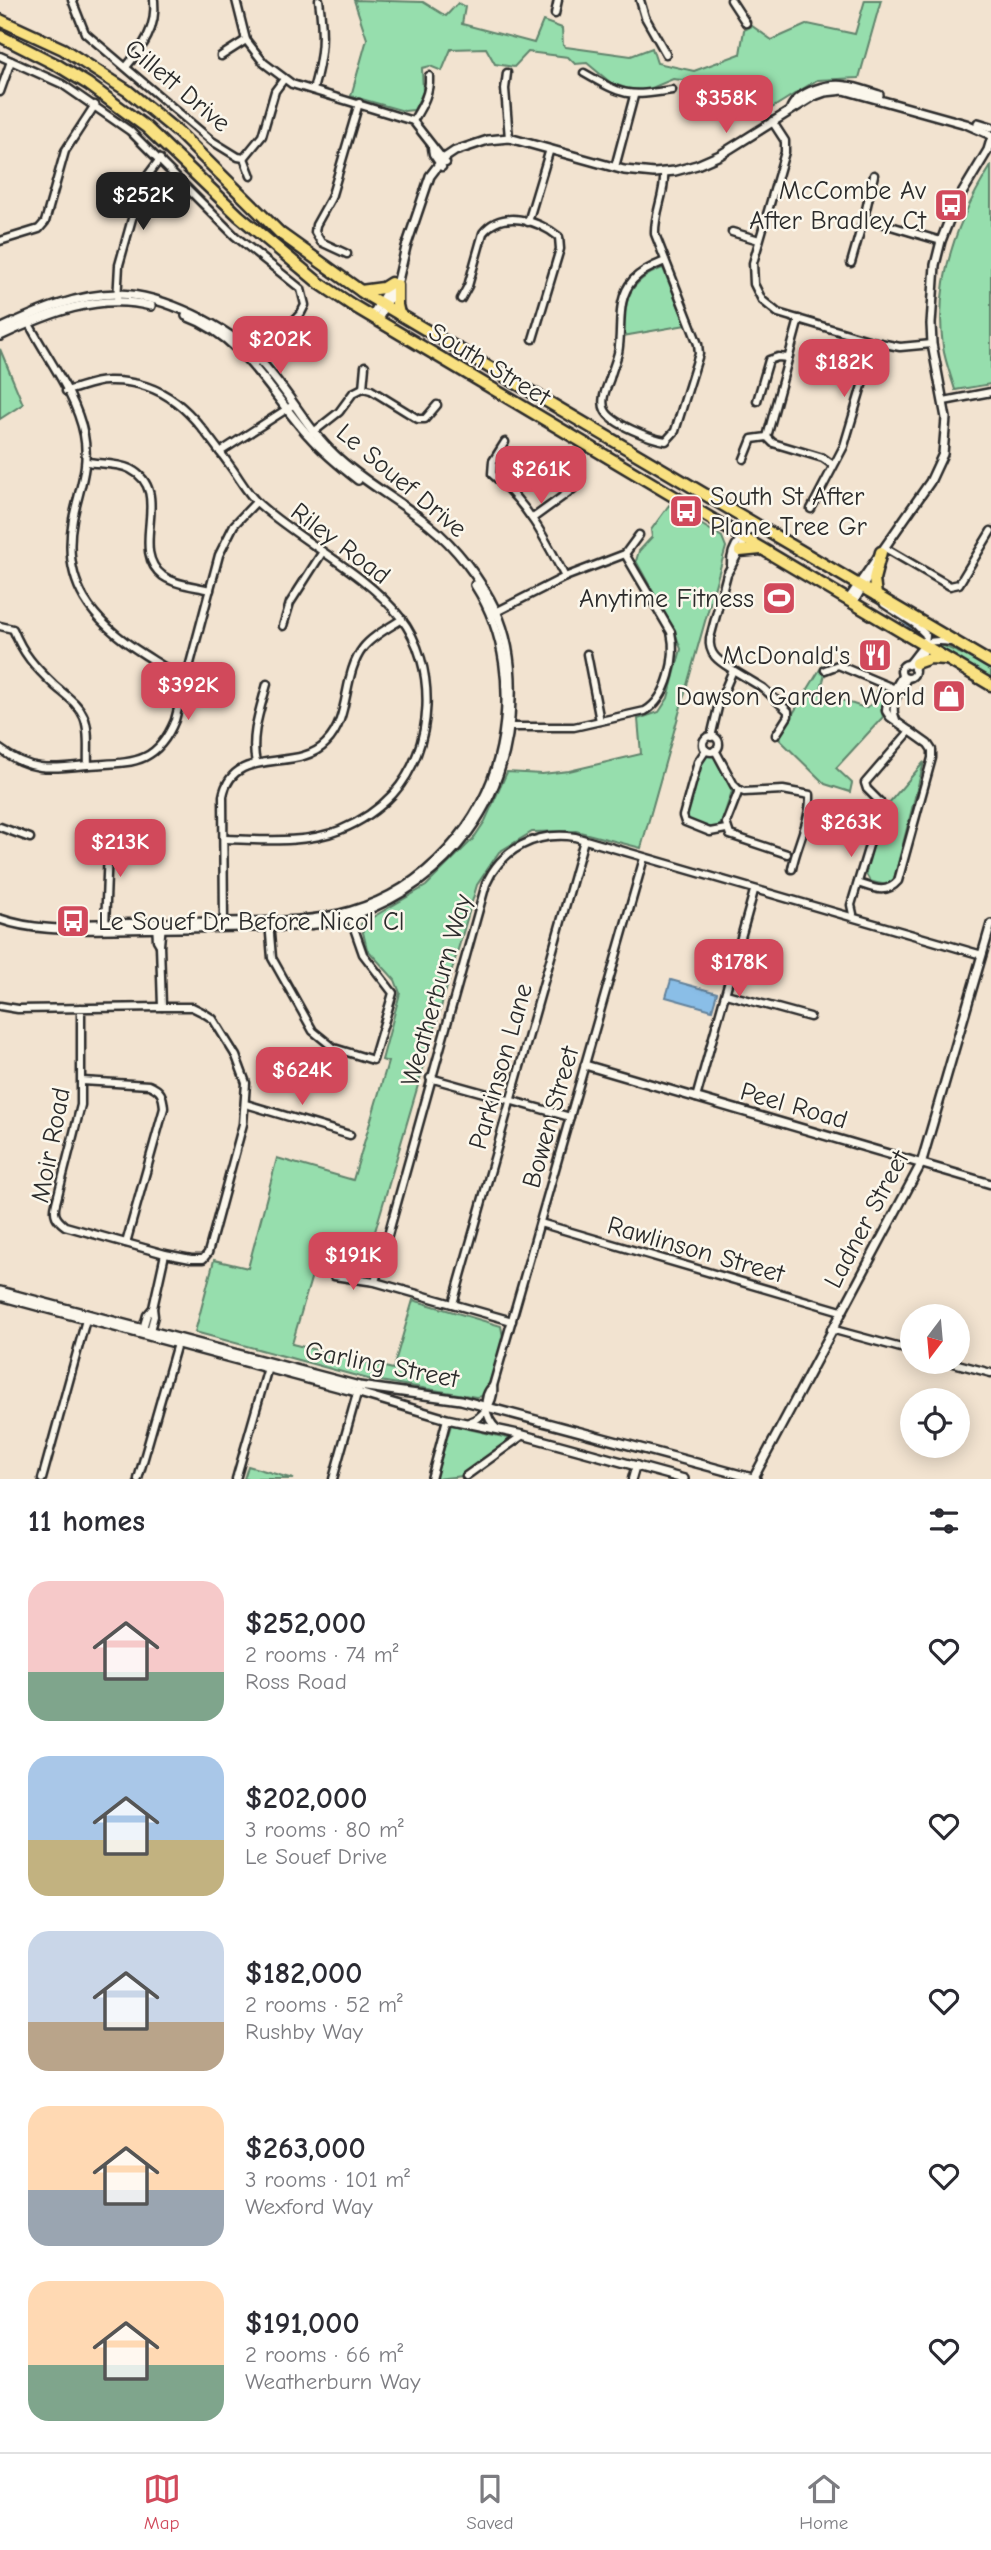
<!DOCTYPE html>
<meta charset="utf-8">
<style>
:root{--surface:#fff;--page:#f2f2f3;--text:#2b2b33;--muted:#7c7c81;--line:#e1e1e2;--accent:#d1495b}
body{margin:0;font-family:"Comic Neue",sans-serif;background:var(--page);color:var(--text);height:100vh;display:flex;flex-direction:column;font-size:26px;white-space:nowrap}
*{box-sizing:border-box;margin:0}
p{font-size:23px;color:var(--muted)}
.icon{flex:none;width:38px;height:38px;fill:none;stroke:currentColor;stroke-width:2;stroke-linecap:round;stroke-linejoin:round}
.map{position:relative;height:1479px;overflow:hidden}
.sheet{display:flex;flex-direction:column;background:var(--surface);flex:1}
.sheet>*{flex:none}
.needle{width:46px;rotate:196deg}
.tools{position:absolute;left:900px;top:1304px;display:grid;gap:14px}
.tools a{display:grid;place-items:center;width:70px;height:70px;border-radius:50%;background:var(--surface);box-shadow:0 4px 18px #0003;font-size:35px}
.price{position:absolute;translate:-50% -60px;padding:0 16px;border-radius:14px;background:var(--accent);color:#fff;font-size:23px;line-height:46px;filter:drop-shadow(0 2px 4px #0008)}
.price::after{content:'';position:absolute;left:50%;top:42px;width:21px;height:16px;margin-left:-10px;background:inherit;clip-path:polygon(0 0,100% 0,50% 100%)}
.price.selected{background:#222;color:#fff}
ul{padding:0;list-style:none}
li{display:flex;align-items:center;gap:21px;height:175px;padding:0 28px}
li span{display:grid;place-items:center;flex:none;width:196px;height:140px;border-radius:21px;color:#555}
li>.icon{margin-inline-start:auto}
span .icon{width:84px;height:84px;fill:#fffc;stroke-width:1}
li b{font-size:30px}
h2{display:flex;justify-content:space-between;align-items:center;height:84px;padding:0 28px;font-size:30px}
.tabs{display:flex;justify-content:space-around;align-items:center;height:98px;border-top:2px solid var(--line);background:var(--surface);font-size:19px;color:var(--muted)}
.tabs a{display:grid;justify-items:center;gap:4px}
.tabs .selected{color:var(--accent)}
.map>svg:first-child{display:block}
</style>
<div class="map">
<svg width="991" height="1479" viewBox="0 0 991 1479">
<rect width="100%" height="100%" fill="#f2e3d0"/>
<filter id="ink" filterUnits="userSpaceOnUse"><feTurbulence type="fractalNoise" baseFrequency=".0143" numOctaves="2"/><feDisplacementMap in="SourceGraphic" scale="14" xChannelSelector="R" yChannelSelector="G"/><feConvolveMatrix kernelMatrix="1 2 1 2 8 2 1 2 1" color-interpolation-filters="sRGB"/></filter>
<g filter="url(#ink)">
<g fill="#96dead" stroke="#60846c" stroke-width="2">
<polygon points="354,0 423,2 446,16 458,3 465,7 462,24 534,43 543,21 562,28 563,45 566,47 631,56 652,48 657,63 694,71 740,54 744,30 752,26 772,40 808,24 855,34 865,0 881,0 859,78 817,80 772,108 754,88 740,98 727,85 673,79 640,93 611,83 587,63 575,64 568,57 528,52 514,67 495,64 486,48 451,49 442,71 430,66 422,68 423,92 414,110 404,111 351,96 367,39"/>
<path d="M991,166v218l-36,6c-4,-14 -10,-29 -12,-43 -9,-66 13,-126 48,-181z"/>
<path d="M663,268l23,57 -63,11c2,-34 3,-55 40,-68z"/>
<polygon points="0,349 23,404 0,419"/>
<polygon points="669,505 722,537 726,547 641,848 576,831 532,832 499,852 477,885 363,1272 317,1258 292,1344 393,1369 413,1300 501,1326 503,1337 488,1389 483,1396 476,1397 368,1379 195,1332 214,1260 248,1268 277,1158 353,1180 388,1062 382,1060 400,993 395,980 367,949 361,924 426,886 473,839 485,821 507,772 542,774 569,771 641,754 638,719 659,712 668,698 681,649 674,630 636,561 639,551 652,537 651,530"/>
<polygon points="937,643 991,667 991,681 932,644"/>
<polygon points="822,666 825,674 820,693 865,708 872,704 878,687 885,689 886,692 881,708 883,717 836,768 852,783 850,792 825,784 778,738"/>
<path d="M708,755l7,2 17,34 -11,33 -5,5h-6l-23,-9c0,-15 9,-56 21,-65z"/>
<path d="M924,762l-30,117c-7,8 -15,5 -24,2l-5,-9 17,-61z"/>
<polygon points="451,1425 512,1439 463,1476 435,1479"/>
<polygon points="248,1466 293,1479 244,1479"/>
</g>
<polygon fill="#8abee7" stroke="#64839c" stroke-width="2" points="671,980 717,993 712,1010 666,997"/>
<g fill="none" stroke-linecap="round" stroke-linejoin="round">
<polyline stroke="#64839c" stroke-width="2" points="900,620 911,628"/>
<g stroke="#2b2b2b" stroke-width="11">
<g id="minor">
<polyline points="72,0 85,33 212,141 238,157 244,158 262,136 275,91 284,79"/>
<polyline points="236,0 246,40 264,63 292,84 413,121 446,163"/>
<polyline points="640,0 645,17 666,54"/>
<polyline points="731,0 746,23"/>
<polyline points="555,14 558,0"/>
<polyline points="0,56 62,84 130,131 235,236 301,289 305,305 301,313 255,363"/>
<polyline points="221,56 246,40"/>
<path d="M126,67c17,-20 31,-39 28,-67"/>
<polyline points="507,73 505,89 509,138"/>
<path d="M584,73c40,23 43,24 88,17"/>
<path d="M313,90c10,-36 11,-54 6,-90"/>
<polyline points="0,92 11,61"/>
<path d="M413,121c9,-15 17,-27 16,-45"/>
<polyline points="772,121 785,141 785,152 753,263 754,284 762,300 778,313 875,342 900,347 932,344"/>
<polyline points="432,148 433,154 442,167"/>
<polyline points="244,158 251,176"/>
<polyline points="615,167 634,96"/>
<path d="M664,172c2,21 -10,40 -9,62l43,110 1,10 -24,77 -9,10c-14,-2 -55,-17 -61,-31 -5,-10 2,-23 5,-32 2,-8 6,-17 8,-25 5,-24 -3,-53 15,-73 8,-9 22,-15 32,-19"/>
<polyline points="874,175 864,218 941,241"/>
<polyline points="528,222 550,149"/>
<polyline points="732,232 759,240"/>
<polyline points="0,241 39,229 45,222 65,151 95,105"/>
<polyline points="347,254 321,242 315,232 316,225 331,198 359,103"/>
<polyline points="851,263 864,218"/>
<path d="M461,299l7,-13 15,-53c19,-24 55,-13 76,4l1,12 -27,90"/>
<polyline points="117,301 119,265 142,183 160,159"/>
<polyline points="799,319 767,437 773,443 823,458 833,465"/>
<path d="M27,320c19,37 49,74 57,115 6,31 -5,54 -11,84 -12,65 19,103 72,136 13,8 26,18 42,22"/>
<polyline points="363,388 371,390 418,419 425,419 437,405"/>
<path d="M66,391c13,-3 28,-10 41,-10 65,-2 90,40 124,86 9,12 17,28 29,38 43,38 106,68 140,112 38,48 35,131 -7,177 -14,15 -33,28 -53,36 -35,14 -77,10 -115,9"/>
<polyline points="757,401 769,360 778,357 788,358"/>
<polyline points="944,401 991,392"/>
<polyline points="311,434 339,412 353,393 363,388 365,366"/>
<path d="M505,442l-12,19 -1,13c36,31 52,62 73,103"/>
<polyline points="220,452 293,405"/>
<polyline points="744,459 752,439 767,437"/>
<path d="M87,462c13,2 31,1 43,7 45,23 -3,80 33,107 13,9 32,10 47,14"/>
<polyline points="811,509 844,446 875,342"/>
<polyline points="533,518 573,489"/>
<polyline points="885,548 950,586 959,584 991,531"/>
<path d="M731,565c-1,-17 13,-38 31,-37"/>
<polyline points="884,604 915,624 926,635 924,651 914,669"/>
<polyline points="492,614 565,577 625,554 639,535"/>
<path d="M0,626l13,3c10,25 22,38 41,56 11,10 24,18 30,32 6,14 3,33 4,48"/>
<polyline points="283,626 290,603 322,553"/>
<polyline points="587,654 600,721"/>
<circle cx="908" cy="671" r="7"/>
<path d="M908,665c17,-19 13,-27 43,-23"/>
<polyline points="733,670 763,688 788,711 788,716 776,735"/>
<polyline points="825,670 838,665 900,691"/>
<path d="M896,720c-7,-17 3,-27 11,-42"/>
<path d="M507,727h67l71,-16c23,-13 32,-54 26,-79l-46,-78"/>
<circle cx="711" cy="744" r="8"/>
<path d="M711,737l8,-34 14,-33c-14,-9 -25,-15 -23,-32l17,-64 16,-29 1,-20 -5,-8"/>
<path d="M0,749c30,23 51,20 87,16 42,-3 69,2 88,-45l44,-165 15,-30 22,-23"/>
<polyline points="706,750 698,762 683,816 685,822 710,832 726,829"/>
<polyline points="715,750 734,785 739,790"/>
<path d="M256,763c-6,-27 4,-53 11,-79"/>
<path d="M739,790l5,2 39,-2 27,5c1,25 -14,51 -18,74"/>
<polyline points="739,790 726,823 730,835 787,854"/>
<polyline points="0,827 30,838"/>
<path d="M858,883c15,5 28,12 40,-2l34,-123v-8l-4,-6 -38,-27 -4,-6 1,-10 15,-25"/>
<polyline points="853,914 851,905 880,809 880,802 867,789 865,783 910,731"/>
<polyline points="269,922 272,958 313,1031 334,1048 373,1060 393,993 363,954 349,914"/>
<polyline points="156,924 157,940 160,945"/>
<path d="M224,926l-1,-130c10,-52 74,-22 103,-53 25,-25 16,-68 37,-95 9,-12 26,-20 39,-29"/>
<polyline points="105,927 108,849 118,841 147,842"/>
<polyline points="726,994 810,1017"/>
<path d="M0,1006l18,3 144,-2h30l10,5 11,7 23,37 10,27 -3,41 -35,129 -5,6h-12l-26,-5 -100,-28c-9,-7 -12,-12 -9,-23l25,-98v-97"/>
<polyline points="162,1007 160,945 162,924"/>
<polyline points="430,1078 570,1117"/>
<path d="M82,1081l67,4c12,5 14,10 15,23l-38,135"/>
<polyline points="696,1098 754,891"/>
<polyline points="246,1104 350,1135"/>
<polyline points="540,1223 841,1311"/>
<polyline points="334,1276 375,1282 512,1321"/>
<path d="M375,1282l111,-398c15,-35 51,-53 89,-47l407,118"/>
<polyline points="453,1304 584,840"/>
<polyline points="831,1329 912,1351"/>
<polyline points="142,1332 147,1315 153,1308"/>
<polyline points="149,1334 154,1316 153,1308 165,1254"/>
<polyline points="950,1362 991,1373"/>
<path d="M493,1386c-12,11 -8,32 4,43"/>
<path d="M469,1422c14,-4 26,-21 24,-36l151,-528"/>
<polyline points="466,1476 523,1435"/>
<polyline points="42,1479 87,1316"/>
<polyline points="138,1479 178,1340"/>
<polyline points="236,1479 269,1364"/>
<polyline points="333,1479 358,1390"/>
<polyline points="431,1479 447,1419"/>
<polyline points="632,1479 636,1465"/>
</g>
</g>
<g stroke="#2b2b2b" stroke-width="12">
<g id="tertiary">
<path d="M791,108c8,-17 38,-25 55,-22 11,1 22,6 33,9"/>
<polyline points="978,123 991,127"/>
<path d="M186,316c58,21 84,77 123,120 15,17 31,30 49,44"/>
<polyline points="371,317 390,286"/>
<polyline points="377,321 397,285 406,247 430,176 443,159 455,151 488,140 509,138 624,170 654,173 675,171 697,165 720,155 814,96 825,92 844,90 966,124 991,135"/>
<path d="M0,329c36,-17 77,-35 118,-35 46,1 108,32 140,65 29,29 47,68 77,96 28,27 64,45 94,70 26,21 52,54 67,86 12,26 16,58 15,87 -1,102 -61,183 -157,217 -34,13 -73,11 -108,12 -44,1 -87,1 -131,2 -38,0 -78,3 -115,-10"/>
<path d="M0,336c47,-22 98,-44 151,-30"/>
<polyline points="848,600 930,482 943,454 946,418 932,344 931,324 935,265 941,241 955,205 988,150 991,140"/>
<polyline points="853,603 873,569"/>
<path d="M66,924c49,1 99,-2 148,-2 45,-1 93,2 137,-11 74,-21 135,-88 150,-164 11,-55 5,-114 -26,-162"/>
<polyline points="585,1065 991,1184"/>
<polyline points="0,1291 359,1386 461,1400 756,1479"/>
<polyline points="0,1296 349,1390 447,1419 523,1435 684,1479"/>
<polyline points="753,1479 921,1164 991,924"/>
</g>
</g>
<g stroke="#2b2b2b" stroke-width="15">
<g id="trunk">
<polyline points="0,20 63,49 128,91 179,133 280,233 365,294 991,663"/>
<polyline points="0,36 57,65 88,84 146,127 239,216 319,283 352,305 991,685"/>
<polyline points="397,285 397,305 399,314"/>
<polyline points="361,291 383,288 391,283"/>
<polyline points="740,551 761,549"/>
<polyline points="876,595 874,579 881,552"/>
<polyline points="916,663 930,658 946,659"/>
</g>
</g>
<use href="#minor" stroke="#fbf7ec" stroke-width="6"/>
<use href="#tertiary" stroke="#fbf7ec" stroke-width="7"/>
<use href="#trunk" stroke="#f9e181" stroke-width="10"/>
</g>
</g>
<defs>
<g id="bus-square" transform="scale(1.75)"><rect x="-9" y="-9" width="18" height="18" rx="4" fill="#d1495b" stroke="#fbf7ec"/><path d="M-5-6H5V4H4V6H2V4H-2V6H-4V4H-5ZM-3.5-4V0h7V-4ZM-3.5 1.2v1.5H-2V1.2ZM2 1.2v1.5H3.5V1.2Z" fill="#fff"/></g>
<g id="stadium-square" transform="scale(1.75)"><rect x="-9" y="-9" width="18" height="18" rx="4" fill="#d1495b" stroke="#fbf7ec"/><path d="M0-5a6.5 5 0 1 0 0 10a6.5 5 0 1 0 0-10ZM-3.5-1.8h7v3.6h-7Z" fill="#fff"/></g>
<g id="restaurant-square" transform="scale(1.75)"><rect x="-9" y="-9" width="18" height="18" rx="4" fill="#d1495b" stroke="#fbf7ec"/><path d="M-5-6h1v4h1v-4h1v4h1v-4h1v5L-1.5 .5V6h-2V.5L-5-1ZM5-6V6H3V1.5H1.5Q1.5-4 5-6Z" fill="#fff"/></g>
<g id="shop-square" transform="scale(1.75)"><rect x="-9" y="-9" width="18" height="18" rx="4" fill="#d1495b" stroke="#fbf7ec"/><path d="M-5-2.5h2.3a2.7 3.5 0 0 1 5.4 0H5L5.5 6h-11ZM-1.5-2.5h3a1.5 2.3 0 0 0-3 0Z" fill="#fff"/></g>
</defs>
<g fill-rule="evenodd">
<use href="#bus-square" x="951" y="205"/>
<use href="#bus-square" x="686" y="511"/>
<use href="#stadium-square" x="779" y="598"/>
<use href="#restaurant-square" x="875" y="655"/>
<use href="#shop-square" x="949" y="696"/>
<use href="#bus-square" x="73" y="921"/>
</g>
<g text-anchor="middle" stroke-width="5" stroke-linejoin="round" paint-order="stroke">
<g font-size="26" fill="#2b2b2b" stroke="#fbf7ec">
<text transform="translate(178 85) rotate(40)" y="9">Gillett Drive</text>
<text transform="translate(490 364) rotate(31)" y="9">South Street</text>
<text transform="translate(402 480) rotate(40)" y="9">Le Souef Drive</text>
<text transform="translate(341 543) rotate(37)" y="9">Riley Road</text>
<text transform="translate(436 990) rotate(-74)" y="9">Weatherburn Way</text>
<text transform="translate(500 1066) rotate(-74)" y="9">Parkinson Lane</text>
<text transform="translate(794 1105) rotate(16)" y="9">Peel Road</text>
<text transform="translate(550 1117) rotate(-74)" y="9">Bowen Street</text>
<text transform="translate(50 1145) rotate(-79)" y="9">Moir Road</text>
<text transform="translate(866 1219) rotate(-62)" y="9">Ladner Street</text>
<text transform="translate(696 1249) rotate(16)" y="9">Rawlinson Street</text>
<text transform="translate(382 1364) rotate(11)" y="9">Garling Street</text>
</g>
<g font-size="26" fill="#2b2b2b" stroke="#fbf7ec" text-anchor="end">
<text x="926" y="199">McCombe Av<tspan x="926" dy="30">After Bradley Ct</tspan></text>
<text x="710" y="505" text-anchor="start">South St After<tspan x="710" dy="30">Plane Tree Gr</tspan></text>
<text x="754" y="607">Anytime Fitness</text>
<text x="850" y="664">McDonald's</text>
<text x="925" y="705">Dawson Garden World</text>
<text x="98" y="930" text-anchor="start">Le Souef Dr Before Nicol Cl</text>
</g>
</g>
</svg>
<div class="tools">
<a><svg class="needle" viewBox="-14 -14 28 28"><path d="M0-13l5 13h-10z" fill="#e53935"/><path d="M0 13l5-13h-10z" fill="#7c7c81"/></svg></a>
<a><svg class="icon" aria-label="locate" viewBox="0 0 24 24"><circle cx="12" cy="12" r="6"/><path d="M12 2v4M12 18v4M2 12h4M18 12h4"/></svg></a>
</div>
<b class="price" style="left:726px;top:135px">$358K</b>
<b class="price selected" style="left:143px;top:232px">$252K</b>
<b class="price" style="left:280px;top:376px">$202K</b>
<b class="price" style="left:844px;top:399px">$182K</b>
<b class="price" style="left:541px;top:506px">$261K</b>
<b class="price" style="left:188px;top:722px">$392K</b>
<b class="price" style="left:851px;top:859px">$263K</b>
<b class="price" style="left:120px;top:879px">$213K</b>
<b class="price" style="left:739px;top:999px">$178K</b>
<b class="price" style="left:302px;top:1107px">$624K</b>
<b class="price" style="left:353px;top:1292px">$191K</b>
</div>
<section class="sheet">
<h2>11 homes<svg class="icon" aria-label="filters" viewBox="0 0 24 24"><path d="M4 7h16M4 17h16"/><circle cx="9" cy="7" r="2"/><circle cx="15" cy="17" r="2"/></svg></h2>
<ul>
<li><span style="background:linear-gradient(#f6c9c9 65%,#7fa58c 0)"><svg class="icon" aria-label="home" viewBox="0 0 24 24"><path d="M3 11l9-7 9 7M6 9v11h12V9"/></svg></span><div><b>$252,000</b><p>2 rooms · 74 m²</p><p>Ross Road</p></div><svg class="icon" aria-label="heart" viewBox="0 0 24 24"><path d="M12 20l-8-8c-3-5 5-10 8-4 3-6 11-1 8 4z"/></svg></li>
<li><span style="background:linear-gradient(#a9c7e8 60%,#c2b280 0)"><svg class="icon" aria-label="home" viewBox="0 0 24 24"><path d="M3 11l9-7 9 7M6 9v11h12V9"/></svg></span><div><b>$202,000</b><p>3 rooms · 80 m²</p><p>Le Souef Drive</p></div><svg class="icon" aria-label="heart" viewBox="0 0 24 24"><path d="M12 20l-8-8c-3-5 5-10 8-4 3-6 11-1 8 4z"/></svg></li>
<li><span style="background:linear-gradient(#c9d6e8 65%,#b9a48a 0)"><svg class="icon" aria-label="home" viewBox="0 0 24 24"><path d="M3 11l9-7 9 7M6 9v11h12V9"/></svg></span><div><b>$182,000</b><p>2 rooms · 52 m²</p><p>Rushby Way</p></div><svg class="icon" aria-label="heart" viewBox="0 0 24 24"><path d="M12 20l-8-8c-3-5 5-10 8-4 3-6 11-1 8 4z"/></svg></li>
<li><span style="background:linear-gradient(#ffd9b3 60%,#9aa5b1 0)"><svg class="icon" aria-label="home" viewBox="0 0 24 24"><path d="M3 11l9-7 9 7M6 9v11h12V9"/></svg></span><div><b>$263,000</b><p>3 rooms · 101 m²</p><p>Wexford Way</p></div><svg class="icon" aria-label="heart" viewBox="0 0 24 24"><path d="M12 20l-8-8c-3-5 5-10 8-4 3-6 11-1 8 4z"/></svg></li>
<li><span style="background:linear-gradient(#ffd9b3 60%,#7fa58c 0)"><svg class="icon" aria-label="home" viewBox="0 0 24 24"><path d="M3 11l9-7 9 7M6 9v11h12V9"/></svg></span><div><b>$191,000</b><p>2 rooms · 66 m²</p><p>Weatherburn Way</p></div><svg class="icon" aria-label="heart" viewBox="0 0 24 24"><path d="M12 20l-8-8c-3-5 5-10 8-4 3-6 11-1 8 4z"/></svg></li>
</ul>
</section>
<nav class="tabs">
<a class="selected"><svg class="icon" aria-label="map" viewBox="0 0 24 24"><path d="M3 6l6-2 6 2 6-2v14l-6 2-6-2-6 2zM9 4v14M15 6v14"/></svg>Map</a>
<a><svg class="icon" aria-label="saved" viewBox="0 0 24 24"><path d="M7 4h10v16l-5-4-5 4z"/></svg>Saved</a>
<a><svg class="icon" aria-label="home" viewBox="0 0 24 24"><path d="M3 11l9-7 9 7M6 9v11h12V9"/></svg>Home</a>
</nav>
